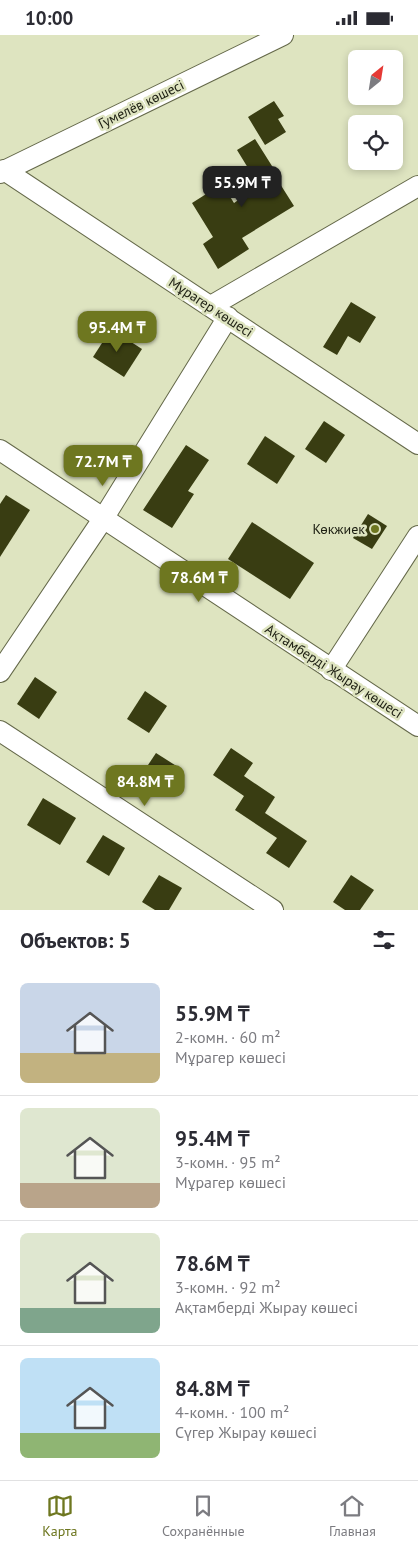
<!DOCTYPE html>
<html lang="ru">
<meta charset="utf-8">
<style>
:root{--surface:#fff;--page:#f2f2f3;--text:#2b2b33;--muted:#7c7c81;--line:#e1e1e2;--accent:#6e7720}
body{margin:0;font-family:"PT Sans",sans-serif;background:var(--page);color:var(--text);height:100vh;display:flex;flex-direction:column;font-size:19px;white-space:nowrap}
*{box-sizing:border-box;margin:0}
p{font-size:16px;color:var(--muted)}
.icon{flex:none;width:28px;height:28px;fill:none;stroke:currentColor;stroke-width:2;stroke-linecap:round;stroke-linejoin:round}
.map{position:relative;height:875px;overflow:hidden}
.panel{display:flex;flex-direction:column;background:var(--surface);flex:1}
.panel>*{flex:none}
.needle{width:32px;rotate:30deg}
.buttons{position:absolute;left:348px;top:15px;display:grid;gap:10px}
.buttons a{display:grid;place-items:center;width:55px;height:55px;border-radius:8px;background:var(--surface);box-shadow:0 2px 8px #0003;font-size:25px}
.price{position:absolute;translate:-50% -42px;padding:0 11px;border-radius:10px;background:var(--accent);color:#fff;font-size:16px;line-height:32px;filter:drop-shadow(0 1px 2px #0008)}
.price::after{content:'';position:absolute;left:50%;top:30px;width:15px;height:11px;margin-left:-8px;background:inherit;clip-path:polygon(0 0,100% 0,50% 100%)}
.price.current{background:#222;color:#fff}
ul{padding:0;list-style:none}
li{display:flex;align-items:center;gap:15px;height:125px;padding:0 20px}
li+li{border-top:1px solid var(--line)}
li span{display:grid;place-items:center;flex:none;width:140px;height:100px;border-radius:8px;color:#555}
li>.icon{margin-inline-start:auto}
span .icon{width:60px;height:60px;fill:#fffc;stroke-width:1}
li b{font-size:21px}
h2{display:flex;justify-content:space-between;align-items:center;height:60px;padding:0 20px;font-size:21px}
.status{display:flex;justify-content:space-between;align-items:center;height:35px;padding:0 25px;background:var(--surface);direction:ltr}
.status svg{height:14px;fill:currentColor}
.tabs{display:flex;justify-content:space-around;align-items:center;height:70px;border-top:1px solid var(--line);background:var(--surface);font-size:14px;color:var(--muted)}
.tabs a{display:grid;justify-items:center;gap:2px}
.tabs .current{color:var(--accent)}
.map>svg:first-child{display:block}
</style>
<div class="status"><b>10:00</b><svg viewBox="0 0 49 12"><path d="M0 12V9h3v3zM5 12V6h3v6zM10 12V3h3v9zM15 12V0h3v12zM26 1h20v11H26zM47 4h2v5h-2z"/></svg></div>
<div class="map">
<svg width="418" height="875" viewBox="0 0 418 875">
<rect width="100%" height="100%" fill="#dee4c0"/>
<g fill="#393d12">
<polygon points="274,66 284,81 278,84 286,97 265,110 248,82"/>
<polygon points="255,104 272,131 270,133 294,171 242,203 249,214 218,234 203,209 213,202 192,168 222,149 234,168 259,151 237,115"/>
<polygon points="351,267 376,282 360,308 348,301 337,320 323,312"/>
<polygon points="111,294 142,314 124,342 93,322"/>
<polygon points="324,386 345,400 326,428 305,414"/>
<polygon points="265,401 295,421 277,449 247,429"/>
<polygon points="186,410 209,425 188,456 194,459 172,493 143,475"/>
<polygon points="6,460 30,475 0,522 0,469"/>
<polygon points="368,479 387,491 372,514 353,503"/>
<polygon points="252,487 314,528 290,564 228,524"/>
<polygon points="35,642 57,657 39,684 17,669"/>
<polygon points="145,656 167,671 149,698 127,684"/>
<polygon points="231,713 253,728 244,741 275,762 265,778 307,806 289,833 266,818 277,803 235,775 244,761 213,740"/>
<polygon points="156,718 178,732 160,759 138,745"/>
<polygon points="43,763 76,783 60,810 27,790"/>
<polygon points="103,800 125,813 109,841 86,827"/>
<polygon points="159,840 182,853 169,875 155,875 142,867"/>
<polygon points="351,840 374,855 360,875 345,875 333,867"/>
</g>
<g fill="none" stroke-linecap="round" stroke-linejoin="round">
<g stroke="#646849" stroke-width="22">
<g id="minor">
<polyline points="4,135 418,409"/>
<polyline points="0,138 283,0"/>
<polyline points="211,271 418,151"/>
<polyline points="0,415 418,691"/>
<polyline points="331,635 418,501"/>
<polyline points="0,637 103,484 228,282"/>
<polyline points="0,696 273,875"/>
</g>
</g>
<use href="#minor" stroke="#fff" stroke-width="20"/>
</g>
<circle fill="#6e7720" stroke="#dee4c0" stroke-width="2" cx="375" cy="494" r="5"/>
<g text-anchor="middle" stroke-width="5" stroke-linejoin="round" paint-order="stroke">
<g font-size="14" fill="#1d1f12" stroke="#dee4c0">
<text transform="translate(141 69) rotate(-26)" y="5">Гумелёв көшесі</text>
<text transform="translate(211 272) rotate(33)" y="5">Мұрагер көшесі</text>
<text transform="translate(334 636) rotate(33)" y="5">Ақтамберді Жырау көшесі</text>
</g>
<g font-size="14" fill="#1d1f12" stroke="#dee4c0" text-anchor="end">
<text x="365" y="499">Көкжиек</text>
</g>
</g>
</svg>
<div class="buttons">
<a><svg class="needle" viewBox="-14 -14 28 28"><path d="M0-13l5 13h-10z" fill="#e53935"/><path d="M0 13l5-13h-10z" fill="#7c7c81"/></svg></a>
<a><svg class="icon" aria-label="locate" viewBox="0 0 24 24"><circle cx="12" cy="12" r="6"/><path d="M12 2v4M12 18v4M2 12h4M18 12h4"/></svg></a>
</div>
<b class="price current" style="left:242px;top:173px">55.9M ₸</b>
<b class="price" style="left:117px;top:318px">95.4M ₸</b>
<b class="price" style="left:103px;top:452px">72.7M ₸</b>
<b class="price" style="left:199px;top:568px">78.6M ₸</b>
<b class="price" style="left:145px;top:772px">84.8M ₸</b>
</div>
<section class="panel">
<h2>Объектов: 5<svg class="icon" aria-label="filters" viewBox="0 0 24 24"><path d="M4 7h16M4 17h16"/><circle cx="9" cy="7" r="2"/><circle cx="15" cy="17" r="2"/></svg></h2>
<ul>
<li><span style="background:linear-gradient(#c9d6e8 70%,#c2b280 0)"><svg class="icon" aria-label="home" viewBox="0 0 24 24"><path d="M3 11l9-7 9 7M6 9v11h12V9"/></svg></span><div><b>55.9M ₸</b><p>2-комн. · 60 m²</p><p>Мұрагер көшесі</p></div></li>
<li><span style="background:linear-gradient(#dfe7d0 75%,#b9a48a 0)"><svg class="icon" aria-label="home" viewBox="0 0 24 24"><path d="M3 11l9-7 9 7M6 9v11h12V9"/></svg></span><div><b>95.4M ₸</b><p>3-комн. · 95 m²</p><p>Мұрагер көшесі</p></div></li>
<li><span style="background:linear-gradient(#dfe7d0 75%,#7fa58c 0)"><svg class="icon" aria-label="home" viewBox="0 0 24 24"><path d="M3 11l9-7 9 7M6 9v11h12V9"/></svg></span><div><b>78.6M ₸</b><p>3-комн. · 92 m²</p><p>Ақтамберді Жырау көшесі</p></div></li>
<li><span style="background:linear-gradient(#bfe0f5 75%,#8fb573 0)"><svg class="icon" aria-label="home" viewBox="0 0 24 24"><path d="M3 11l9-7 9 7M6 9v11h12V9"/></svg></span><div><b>84.8M ₸</b><p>4-комн. · 100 m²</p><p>Сүгер Жырау көшесі</p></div></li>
</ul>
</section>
<nav class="tabs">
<a class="current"><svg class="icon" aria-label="map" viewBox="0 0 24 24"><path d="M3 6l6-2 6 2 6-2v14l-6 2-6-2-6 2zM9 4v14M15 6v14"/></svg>Карта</a>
<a><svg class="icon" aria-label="saved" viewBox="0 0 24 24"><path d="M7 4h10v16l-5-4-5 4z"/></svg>Сохранённые</a>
<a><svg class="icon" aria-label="home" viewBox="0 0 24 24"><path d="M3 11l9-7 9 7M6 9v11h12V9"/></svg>Главная</a>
</nav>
